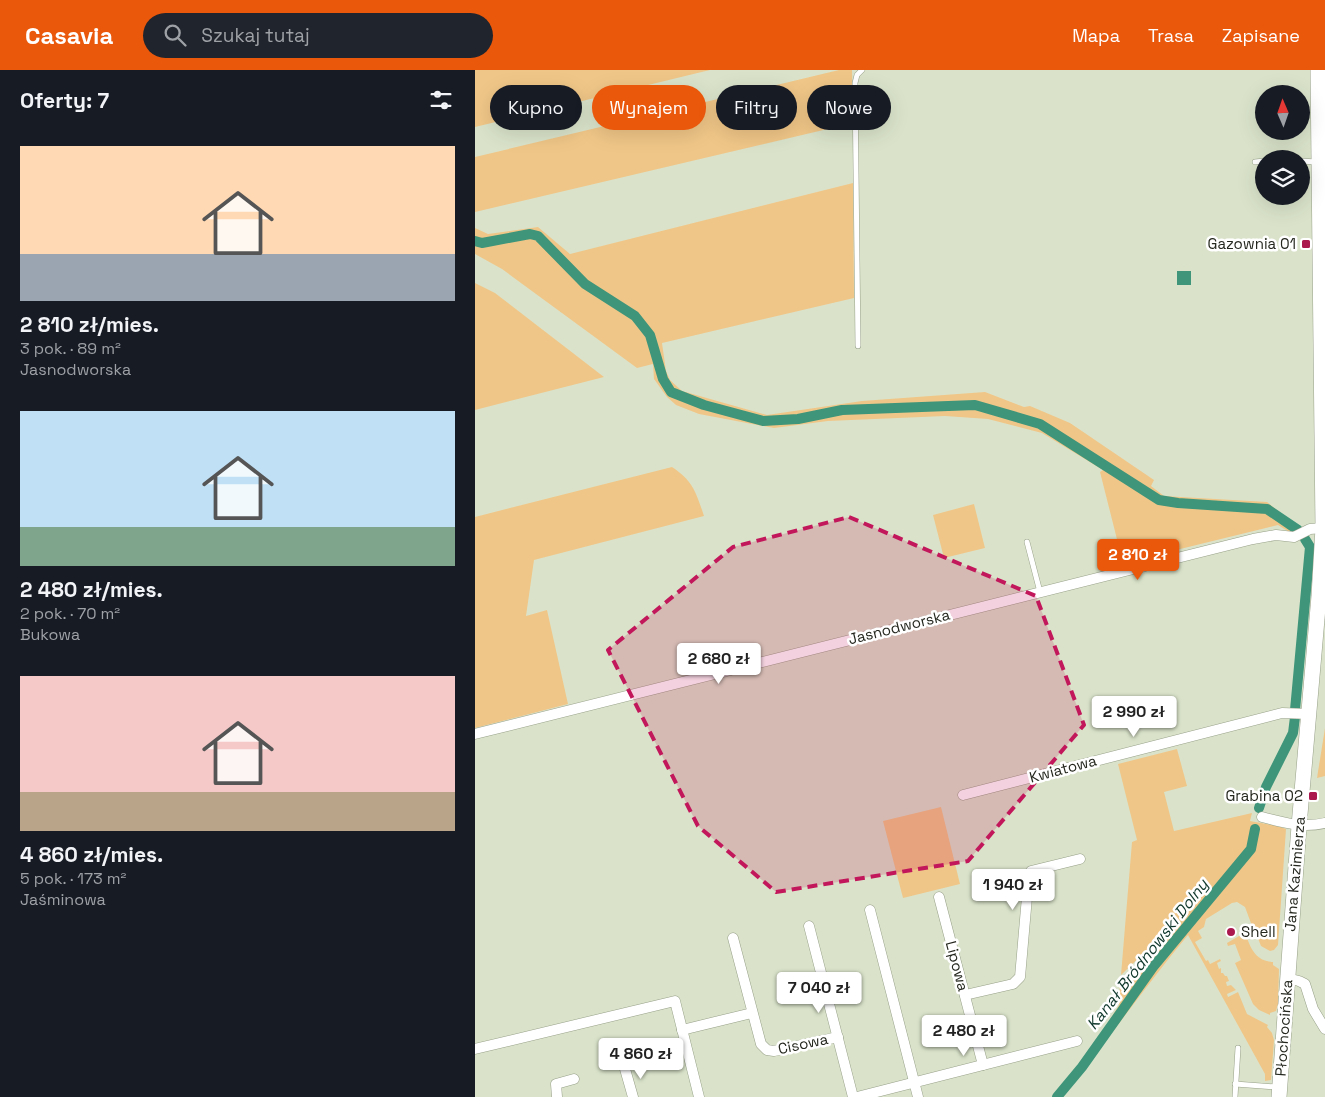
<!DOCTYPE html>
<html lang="pl">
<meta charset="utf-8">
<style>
:root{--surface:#171b24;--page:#20242c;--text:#f1f3f6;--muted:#9ea1a6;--accent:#ea580c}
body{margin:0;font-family:"Space Grotesk",sans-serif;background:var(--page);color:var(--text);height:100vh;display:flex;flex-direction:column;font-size:19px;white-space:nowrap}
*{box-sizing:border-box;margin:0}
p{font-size:16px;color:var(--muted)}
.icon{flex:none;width:28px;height:28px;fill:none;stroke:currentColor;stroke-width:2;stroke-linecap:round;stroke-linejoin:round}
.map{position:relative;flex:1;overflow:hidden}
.side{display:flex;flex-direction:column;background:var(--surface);width:475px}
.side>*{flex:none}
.hud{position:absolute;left:15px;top:15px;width:475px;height:45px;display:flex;gap:10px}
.needle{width:32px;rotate:358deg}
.tools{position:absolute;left:780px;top:15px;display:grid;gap:10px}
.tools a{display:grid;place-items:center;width:55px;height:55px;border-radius:50%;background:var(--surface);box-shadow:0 5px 20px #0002;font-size:25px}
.price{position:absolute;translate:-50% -42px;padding:0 11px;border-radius:5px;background:#fff;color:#222;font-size:16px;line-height:32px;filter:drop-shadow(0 1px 2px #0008)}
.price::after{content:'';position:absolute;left:50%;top:30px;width:15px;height:11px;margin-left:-8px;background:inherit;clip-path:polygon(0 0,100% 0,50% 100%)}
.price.selected{background:var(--accent);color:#fff}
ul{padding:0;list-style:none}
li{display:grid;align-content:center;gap:10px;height:265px;padding:0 20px}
li span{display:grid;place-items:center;height:155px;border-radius:0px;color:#555}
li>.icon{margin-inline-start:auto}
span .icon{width:90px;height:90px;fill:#fffc;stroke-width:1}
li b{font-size:21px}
h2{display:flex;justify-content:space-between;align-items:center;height:60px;padding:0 20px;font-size:21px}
.tag{padding:0 18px;border-radius:22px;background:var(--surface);box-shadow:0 5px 20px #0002;font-size:18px;line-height:45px}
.tag.selected{background:var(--accent);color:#fff}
header{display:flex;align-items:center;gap:30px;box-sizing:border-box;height:70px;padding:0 25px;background:var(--accent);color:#fff}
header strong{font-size:24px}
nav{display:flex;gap:28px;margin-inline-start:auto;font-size:18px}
.search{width:350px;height:45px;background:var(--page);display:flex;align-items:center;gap:12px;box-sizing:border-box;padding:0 18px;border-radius:28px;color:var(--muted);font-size:19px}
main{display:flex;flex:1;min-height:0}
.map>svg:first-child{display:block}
</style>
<header>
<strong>Casavia</strong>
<div class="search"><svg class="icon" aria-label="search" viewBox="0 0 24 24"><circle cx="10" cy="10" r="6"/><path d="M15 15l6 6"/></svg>Szukaj tutaj</div>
<nav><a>Mapa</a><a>Trasa</a><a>Zapisane</a></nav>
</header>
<main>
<section class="side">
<h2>Oferty: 7<svg class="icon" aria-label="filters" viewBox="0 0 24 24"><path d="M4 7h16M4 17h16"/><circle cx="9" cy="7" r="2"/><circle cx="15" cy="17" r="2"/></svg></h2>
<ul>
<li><span style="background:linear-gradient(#ffd9b3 70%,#9aa5b1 0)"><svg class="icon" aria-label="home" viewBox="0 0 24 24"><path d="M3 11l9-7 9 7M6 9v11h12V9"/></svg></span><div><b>2 810 zł/mies.</b><p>3 pok. · 89 m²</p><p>Jasnodworska</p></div></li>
<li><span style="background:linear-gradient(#bfe0f5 75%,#7fa58c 0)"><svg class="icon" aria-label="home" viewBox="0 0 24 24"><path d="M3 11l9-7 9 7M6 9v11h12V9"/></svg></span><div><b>2 480 zł/mies.</b><p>2 pok. · 70 m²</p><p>Bukowa</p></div></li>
<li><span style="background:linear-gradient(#f6c9c9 75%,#b9a48a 0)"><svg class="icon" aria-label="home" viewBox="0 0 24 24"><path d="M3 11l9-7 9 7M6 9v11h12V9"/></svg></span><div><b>4 860 zł/mies.</b><p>5 pok. · 173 m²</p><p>Jaśminowa</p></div></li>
</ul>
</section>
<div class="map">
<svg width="850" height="1027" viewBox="0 0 850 1027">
<rect width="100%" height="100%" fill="#dae3ca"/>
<g fill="#f0c688">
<polygon points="0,0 235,0 0,57"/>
<polygon points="364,0 377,0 378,53 0,142 0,87"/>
<polygon points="378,113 379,228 187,273 191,301 195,310 207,321 292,345 387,331 510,322 549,337 555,336 595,353 679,410 676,416 689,426 792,432 826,460 816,463 803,455 648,493 625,402 628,400 567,363 513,349 470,346 353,351 299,358 224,344 201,335 192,327 179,309 178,294 162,298 27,199 0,184 0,158 13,164 63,157 95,184"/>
<polygon points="0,213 20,223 129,307 0,340"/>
<path d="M197,397c21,14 24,25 32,49l-170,44 -8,56 21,-6 21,94 -93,24v-211z"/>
<polygon points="499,434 510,478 469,488 458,445"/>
<polygon points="850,658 850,706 842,708"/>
<path d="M702,679l10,37 -23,6 10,39 78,-18 -2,8 28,5 8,3 -8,116 -4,5 -4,1 -9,-5 -4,-10 2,-1 -1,-2 -3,1 -10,-27 -8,-5 -5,1 -26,16 -2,8 -6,4 4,7 -7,4 11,19 2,-1 2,4 10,-5 1,2 -4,2 2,6 2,-1v5h2l2,3h2l2,5 -3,1 1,4 4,-1 5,5 -9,4 1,3 10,-5 9,22 21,11 -1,2 5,6 2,7 -3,40 -6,1v-7l-77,-139c-43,52 -83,108 -125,162h-10l41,-52 25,-40 1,-22 26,-26v-6l-25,24 11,-133 5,-2 -19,-76z"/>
<polygon points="466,737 485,814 428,828 408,751"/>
<path d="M764,866l8,2c5,13 10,23 26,24v3l6,4 -1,35 -2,7 -6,2v2l-11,-5 -6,-6 -18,-41 6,-3 -6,-16 -7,2 -1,-3z"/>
</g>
<rect fill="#3e957a" x="702" y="201" width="14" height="14"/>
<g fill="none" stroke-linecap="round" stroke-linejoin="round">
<g stroke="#3e957a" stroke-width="10">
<polyline points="0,171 7,173 55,164 63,166 110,214 160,246 175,265 188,309 196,322 229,335 288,351 323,349 367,340 500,335 565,354 684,430 703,433 792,439 823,460"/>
<polyline points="820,640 835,477 830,469"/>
<polyline points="784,738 791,717 818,663 820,647"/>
<polyline points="582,1027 607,997 678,897 776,779 780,759"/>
</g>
<g stroke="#97a088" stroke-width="6">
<g id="lane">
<polyline points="826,91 841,92"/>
<polyline points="780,92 789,91"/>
<polyline points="383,276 380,13 382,5 387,0"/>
<polyline points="552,472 565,522"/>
<polyline points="760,1014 802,1017"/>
<polyline points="760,1027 763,978"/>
</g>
</g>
<g stroke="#97a088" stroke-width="11">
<g id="street">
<polyline points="0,664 778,469 801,465 819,467 835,459 848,458"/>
<polyline points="488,725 807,643 834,644"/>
<path d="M787,747c22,6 41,11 63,6"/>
<polyline points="464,827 508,995"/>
<polyline points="395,840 443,1027"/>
<polyline points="334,856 378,1027"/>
<polyline points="258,868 286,974 292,980 299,981 363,967"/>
<polyline points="812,908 824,911 830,914 838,939 850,959"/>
<polyline points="490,925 538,914 545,907 554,804 556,801 605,789"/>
<polyline points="207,960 277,943"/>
<polyline points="0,979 200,931 224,1027"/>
<polyline points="150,999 158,1027"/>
<polyline points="82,1027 81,1014 99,1009"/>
<polyline points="382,1027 602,971"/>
</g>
</g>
<g stroke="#97a088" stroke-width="16">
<polyline id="secondary" points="804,1027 824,756 844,526 848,458 843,0"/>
</g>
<use href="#lane" stroke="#fff" stroke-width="5"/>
<use href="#street" stroke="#fff" stroke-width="10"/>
<use href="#secondary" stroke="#fff" stroke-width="15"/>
</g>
<path fill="#c2185b" fill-opacity="0.2" stroke="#c2185b" stroke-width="4" stroke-dasharray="10 6" stroke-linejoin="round" d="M374,447l187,79 48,129 -116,136 -192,31 -78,-66 -90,-176 125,-103z"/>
<g fill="#aa184d" stroke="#fff" stroke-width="2">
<rect x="826" y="169" width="10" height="10" rx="2.5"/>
<rect x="833" y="721" width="10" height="10" rx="2.5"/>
<circle cx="756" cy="862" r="5"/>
</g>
<g text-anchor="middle" stroke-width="5" stroke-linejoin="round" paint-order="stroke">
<g font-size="15" fill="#24271e" stroke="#fff" text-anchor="end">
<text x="821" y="179">Gazownia 01</text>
<text x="828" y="731">Grabina 02</text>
<text x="766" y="867" text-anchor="start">Shell</text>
</g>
<g font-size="15" fill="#24271e" stroke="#fff">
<text transform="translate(424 557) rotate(-14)" y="5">Jasnodworska</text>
<text transform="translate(588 699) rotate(-15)" y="5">Kwiatowa</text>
<text transform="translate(820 804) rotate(-85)" y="5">Jana Kazimierza</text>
<text transform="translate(482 896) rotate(75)" y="5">Lipowa</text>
<text transform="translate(809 958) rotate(-86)" y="5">Płochocińska</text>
<text transform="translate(328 974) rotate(-12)" y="5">Cisowa</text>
</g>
<g font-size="16" font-style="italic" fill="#0e362a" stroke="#fff">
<text transform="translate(672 884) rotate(-52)" y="6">Kanał Bródnowski Dolny</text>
</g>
</g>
</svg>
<div class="tools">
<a><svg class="needle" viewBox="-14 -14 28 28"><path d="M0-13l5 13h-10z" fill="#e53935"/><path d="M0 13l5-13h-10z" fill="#9ea1a6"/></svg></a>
<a><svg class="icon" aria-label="layers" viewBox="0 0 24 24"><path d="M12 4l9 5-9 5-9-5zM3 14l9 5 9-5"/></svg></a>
</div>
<b class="price selected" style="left:663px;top:511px">2 810 zł</b>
<b class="price" style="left:244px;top:615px">2 680 zł</b>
<b class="price" style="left:659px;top:668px">2 990 zł</b>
<b class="price" style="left:538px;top:841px">1 940 zł</b>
<b class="price" style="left:344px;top:944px">7 040 zł</b>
<b class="price" style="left:489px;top:987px">2 480 zł</b>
<b class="price" style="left:166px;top:1010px">4 860 zł</b>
<div class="hud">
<a class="tag">Kupno</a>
<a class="tag selected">Wynajem</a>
<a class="tag">Filtry</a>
<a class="tag">Nowe</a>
</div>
</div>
</main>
